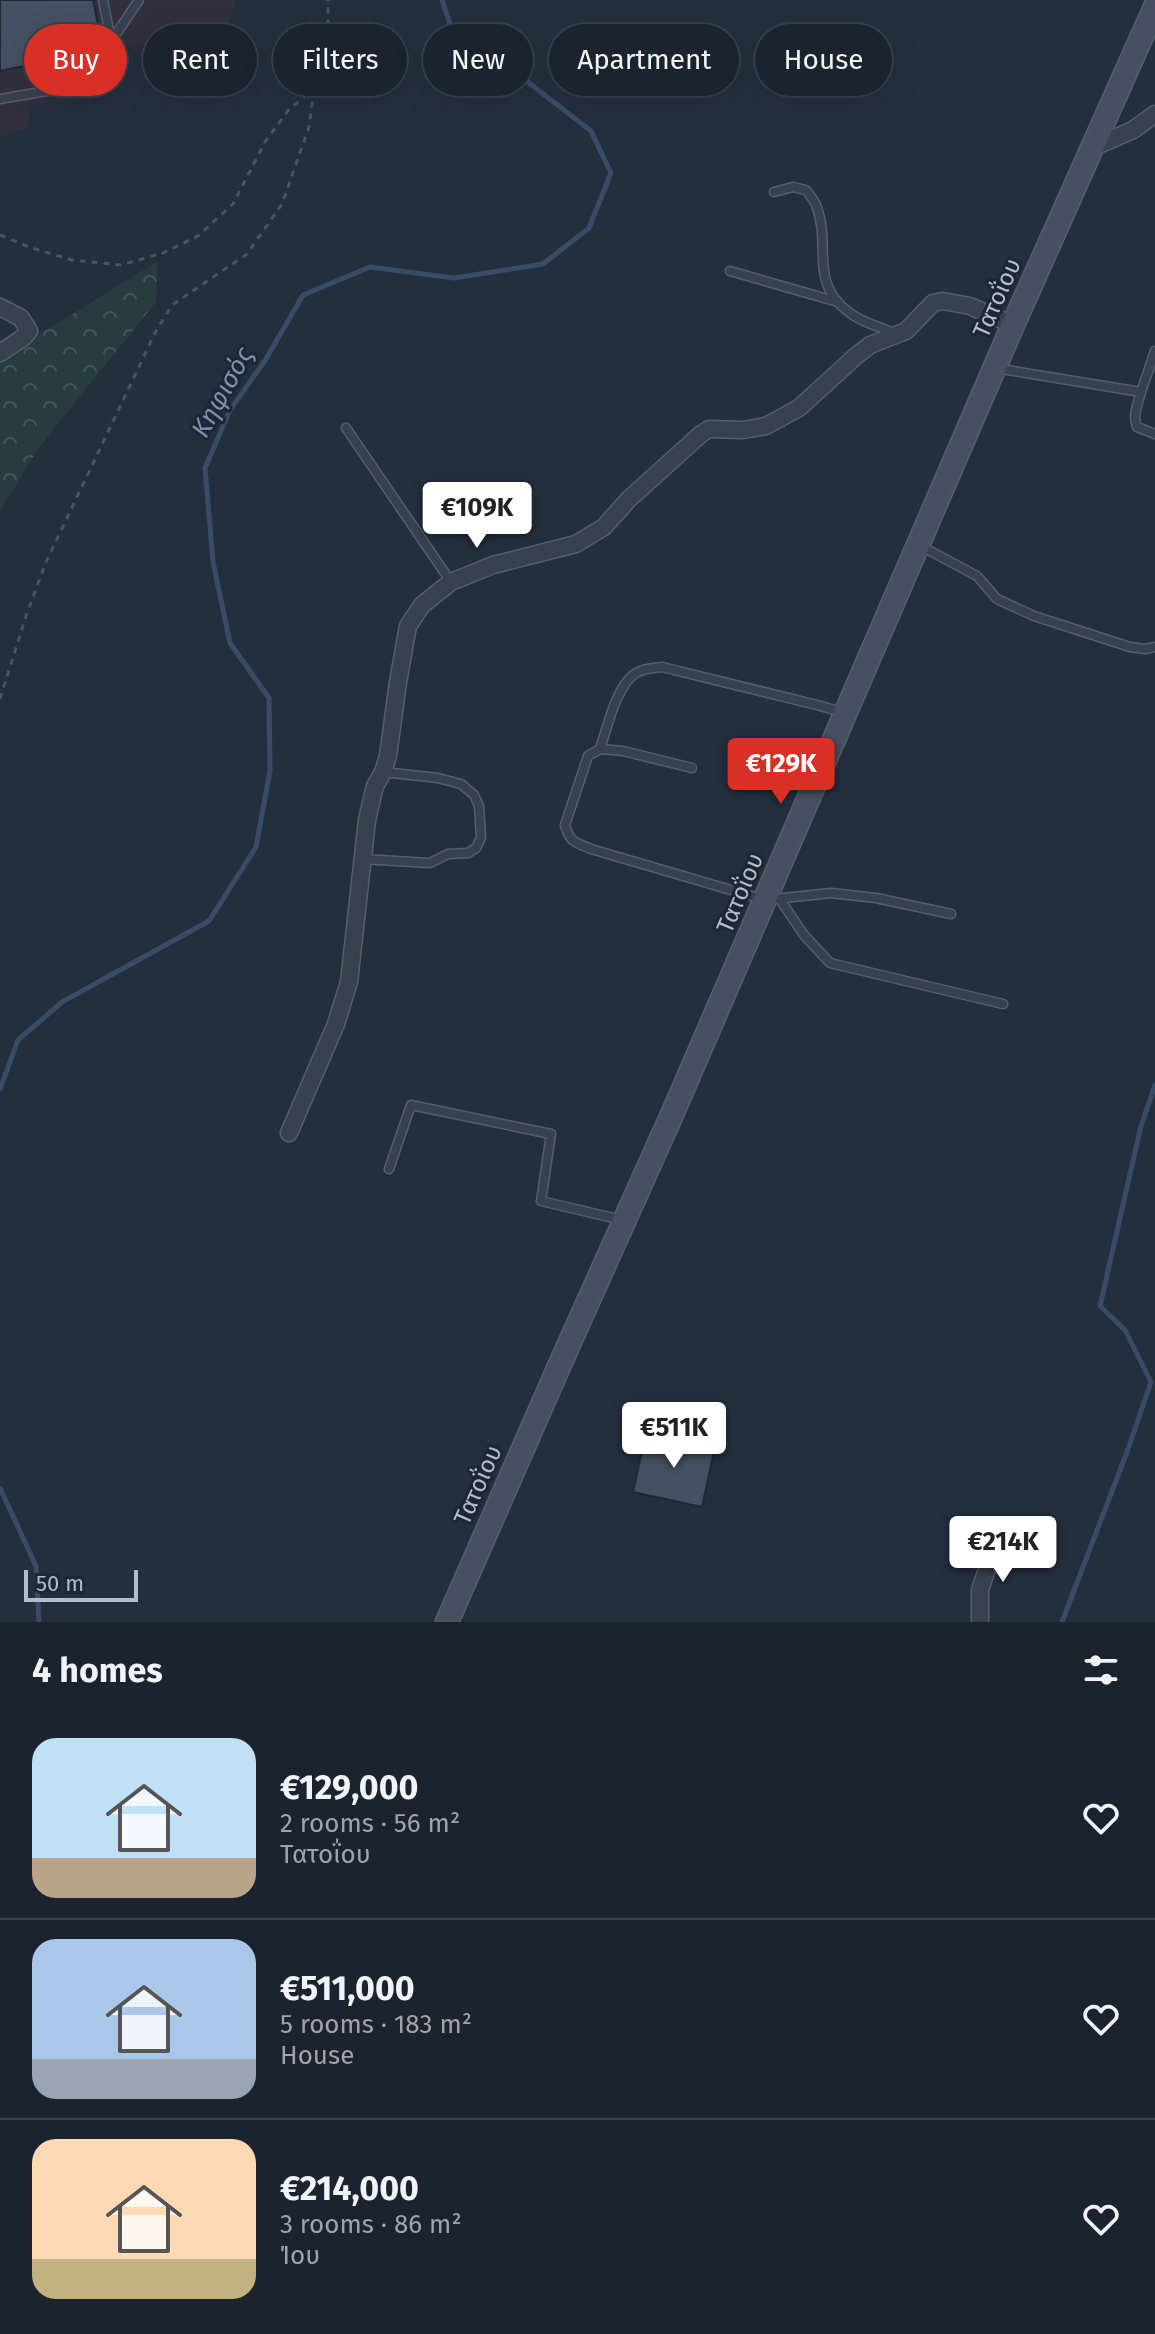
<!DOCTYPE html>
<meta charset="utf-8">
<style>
:root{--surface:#1b232e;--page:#242b36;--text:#f1f3f6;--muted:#a0a4aa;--line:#39404a;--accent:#d93025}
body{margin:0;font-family:"Fira Sans",sans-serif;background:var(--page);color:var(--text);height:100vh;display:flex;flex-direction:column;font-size:30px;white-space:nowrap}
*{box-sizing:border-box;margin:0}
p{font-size:26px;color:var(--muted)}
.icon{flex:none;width:44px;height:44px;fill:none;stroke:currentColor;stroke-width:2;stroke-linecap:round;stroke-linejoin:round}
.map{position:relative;height:1622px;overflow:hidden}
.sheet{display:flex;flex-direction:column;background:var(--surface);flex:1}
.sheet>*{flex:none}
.guide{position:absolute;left:24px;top:24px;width:1108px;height:72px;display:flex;gap:16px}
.scale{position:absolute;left:24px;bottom:20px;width:114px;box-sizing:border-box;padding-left:8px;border:4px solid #b4bcc9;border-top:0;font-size:22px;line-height:28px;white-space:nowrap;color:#b4bcc9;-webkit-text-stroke:6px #1d2633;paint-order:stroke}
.price{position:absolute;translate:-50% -68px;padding:0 18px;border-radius:8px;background:#fff;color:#222;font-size:26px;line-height:52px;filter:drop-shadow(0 2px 4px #0008)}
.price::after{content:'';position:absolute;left:50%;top:48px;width:24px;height:18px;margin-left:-12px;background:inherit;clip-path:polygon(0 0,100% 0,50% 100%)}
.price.selected{background:var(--accent);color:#fff}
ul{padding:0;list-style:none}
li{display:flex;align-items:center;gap:24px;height:200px;padding:0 32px}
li+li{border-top:2px solid var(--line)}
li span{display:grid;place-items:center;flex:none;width:224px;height:160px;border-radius:24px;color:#555}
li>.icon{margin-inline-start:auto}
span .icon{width:96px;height:96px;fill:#fffc;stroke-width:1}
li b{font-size:34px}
h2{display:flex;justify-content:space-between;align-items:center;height:96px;padding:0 32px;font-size:34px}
.tag{padding:0 28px;border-radius:36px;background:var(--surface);box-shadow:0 8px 32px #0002,0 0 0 2px var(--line);font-size:28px;line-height:72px}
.tag.selected{background:var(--accent);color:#fff}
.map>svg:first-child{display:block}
</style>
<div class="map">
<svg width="1155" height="1622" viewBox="0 0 1155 1622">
<defs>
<pattern id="forest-crowns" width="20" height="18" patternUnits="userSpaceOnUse" patternTransform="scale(2)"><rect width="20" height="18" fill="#263c3f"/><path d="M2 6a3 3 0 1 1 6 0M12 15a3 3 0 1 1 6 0" fill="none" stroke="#435659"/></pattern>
</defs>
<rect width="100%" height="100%" fill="#242f3e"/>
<polygon fill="#32303f" points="0,0 236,0 228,28 122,47 85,95 30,106 28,127 0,137"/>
<polygon fill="url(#forest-crowns)" points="158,261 156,302 40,446 0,511 0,352 50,328"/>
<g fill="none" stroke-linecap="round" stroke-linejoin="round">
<g stroke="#394c67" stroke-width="5">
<polyline points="0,1089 18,1040 62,1002 209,921 256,847 270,771 269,698 230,643 213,562 205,468 230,410 266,359 303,295 370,267 454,278 543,264 589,228 611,173 591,131 515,72 452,30 442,0"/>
<polyline points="0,1488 36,1566 39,1622"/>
<polyline points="1062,1622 1127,1452 1151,1382 1125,1330 1100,1306 1141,1126 1155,1085"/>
</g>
</g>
<g fill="#455162" stroke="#1f2835" stroke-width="2">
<polygon points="0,0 93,0 100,34 83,38 86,53 72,57 74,66 59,70 57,59 0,71"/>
<polygon points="646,1432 715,1447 702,1507 633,1492"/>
</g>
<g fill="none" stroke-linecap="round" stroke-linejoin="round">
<g stroke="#565f6c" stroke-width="11">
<g id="lane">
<polyline points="103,0 111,41"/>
<polyline points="0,99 70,87 85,80 139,0"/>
<path d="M774,192l19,-5 13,3c3,4 8,10 10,15 17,43 -11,80 40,112 12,7 27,11 40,17"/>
<polyline points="730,271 838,302"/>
<path d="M995,368l146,24c-3,12 -9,23 -4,35l18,7"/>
<polyline points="1141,392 1155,351"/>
<polyline points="346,428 451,582"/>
<polyline points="919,545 977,576 997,599 1034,616 1130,647 1145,649 1155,647"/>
<path d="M600,749c7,-21 17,-65 36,-76 8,-5 17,-5 26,-6l155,38 28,8"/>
<path d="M692,768l-69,-17 -23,-2 -12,7 -23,69c5,18 10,17 26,24l174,51 66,-7 45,5 75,16"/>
<polyline points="362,859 430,863 448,854 468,853 476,848 481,838 479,806 474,795 461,784 438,778 383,772"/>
<polyline points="779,898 804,935 830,963 1003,1004"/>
<polyline points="389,1169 411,1105 551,1134 541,1201 622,1220"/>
</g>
</g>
<g stroke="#565f6c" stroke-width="19">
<g id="street">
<polyline points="1094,147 1133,130 1155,114"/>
<polyline points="0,307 21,318 29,331 24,337 0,353"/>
<polyline points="289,1133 336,1024 349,982 367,820 375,786 383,772 388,756 398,682 408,626 422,605 451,582 493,565 576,544 604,527 629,499 701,434 709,429 743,430 766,426 799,408 856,356 870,345 906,331 933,303 943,301 970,306 1013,325"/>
<polyline points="980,1622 980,1590 988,1566 999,1541"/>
</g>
</g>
<g stroke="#565f6c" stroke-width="25">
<polyline id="secondary" points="447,1622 561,1362 674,1110 1013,325 1155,7"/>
</g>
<g stroke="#44595c" stroke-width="3" stroke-dasharray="6 6" stroke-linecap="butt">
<polyline points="0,235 32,248 72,260 121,265 163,253 198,236 233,204 265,142 290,108 314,90"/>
<polyline points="0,699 26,616 46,562 156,331 172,305 247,254 282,204 309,127 314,90 328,28 328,0"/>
</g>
<use href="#lane" stroke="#38414e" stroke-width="8"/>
<use href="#street" stroke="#38414e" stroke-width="16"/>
<use href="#secondary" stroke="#465061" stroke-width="22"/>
</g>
<g text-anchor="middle" stroke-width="6" stroke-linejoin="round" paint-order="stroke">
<g font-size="24" fill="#b4bcc9" stroke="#1d2633">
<text transform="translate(997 298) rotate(-66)" y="8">Τατοΐου</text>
<text transform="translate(740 893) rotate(-67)" y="8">Τατοΐου</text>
<text transform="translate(478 1485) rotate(-66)" y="8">Τατοΐου</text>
</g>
<g font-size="26" font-style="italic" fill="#7c92b1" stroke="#1d2633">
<text transform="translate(222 392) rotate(-61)" y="9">Κηφισός</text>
</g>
</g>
</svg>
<div class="scale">50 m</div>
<b class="price" style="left:477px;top:550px">€109K</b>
<b class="price selected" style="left:781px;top:806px">€129K</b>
<b class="price" style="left:674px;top:1470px">€511K</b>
<b class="price" style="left:1003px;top:1584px">€214K</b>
<div class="guide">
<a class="tag selected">Buy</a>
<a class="tag">Rent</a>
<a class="tag">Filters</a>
<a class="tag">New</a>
<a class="tag">Apartment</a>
<a class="tag">House</a>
</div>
</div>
<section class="sheet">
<h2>4 homes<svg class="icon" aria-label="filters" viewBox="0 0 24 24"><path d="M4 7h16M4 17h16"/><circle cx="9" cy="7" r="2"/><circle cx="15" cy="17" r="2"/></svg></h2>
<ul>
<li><span style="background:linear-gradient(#bfe0f5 75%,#b9a48a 0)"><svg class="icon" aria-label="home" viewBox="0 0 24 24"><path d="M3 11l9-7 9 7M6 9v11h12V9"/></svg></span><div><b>€129,000</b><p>2 rooms · 56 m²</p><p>Τατοΐου</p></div><svg class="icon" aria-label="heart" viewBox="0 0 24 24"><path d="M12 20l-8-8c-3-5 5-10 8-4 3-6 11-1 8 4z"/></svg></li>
<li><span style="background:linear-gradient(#a9c7e8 75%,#9aa5b1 0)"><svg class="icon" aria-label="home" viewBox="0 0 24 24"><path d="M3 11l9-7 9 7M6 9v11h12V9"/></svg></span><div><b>€511,000</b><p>5 rooms · 183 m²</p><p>House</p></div><svg class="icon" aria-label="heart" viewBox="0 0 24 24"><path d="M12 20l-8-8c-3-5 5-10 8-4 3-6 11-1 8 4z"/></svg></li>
<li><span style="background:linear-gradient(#ffd9b3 75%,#c2b280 0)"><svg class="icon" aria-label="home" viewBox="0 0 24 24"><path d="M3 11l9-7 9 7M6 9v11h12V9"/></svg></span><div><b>€214,000</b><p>3 rooms · 86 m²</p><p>Ίου</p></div><svg class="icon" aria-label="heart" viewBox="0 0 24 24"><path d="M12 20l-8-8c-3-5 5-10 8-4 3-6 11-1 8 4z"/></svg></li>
</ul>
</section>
